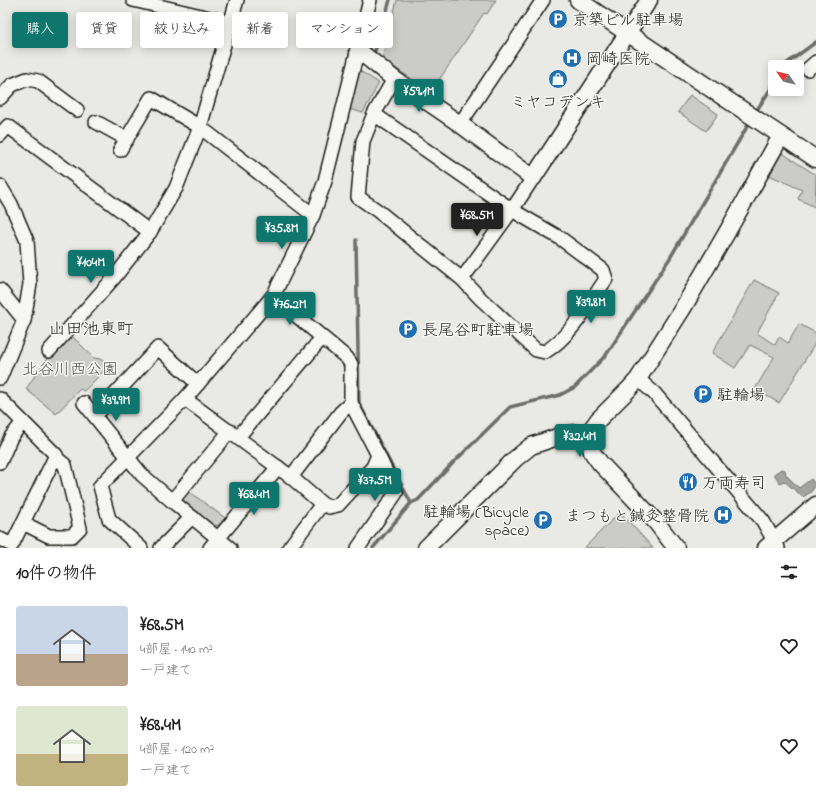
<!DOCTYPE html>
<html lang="ja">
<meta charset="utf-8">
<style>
:root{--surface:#fff;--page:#f2f2f2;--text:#222;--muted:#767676;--accent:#0f766e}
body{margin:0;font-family:"Indie Flower","Klee One",sans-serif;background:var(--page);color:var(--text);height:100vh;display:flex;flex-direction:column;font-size:15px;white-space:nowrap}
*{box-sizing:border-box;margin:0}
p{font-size:13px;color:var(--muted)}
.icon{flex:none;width:22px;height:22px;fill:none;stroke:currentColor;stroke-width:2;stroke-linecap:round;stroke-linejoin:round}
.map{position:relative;height:548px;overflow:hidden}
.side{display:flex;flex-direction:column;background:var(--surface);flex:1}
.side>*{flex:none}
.hud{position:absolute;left:12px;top:12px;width:400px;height:36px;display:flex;gap:8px}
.needle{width:26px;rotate:304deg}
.controls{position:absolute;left:768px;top:60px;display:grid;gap:8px}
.controls a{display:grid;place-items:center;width:36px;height:36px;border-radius:4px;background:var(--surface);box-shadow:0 2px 10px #0003;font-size:20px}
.price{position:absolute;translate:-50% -34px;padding:0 9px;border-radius:4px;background:var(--accent);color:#fff;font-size:13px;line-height:26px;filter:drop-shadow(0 1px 2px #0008)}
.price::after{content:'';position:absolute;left:50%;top:24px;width:12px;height:9px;margin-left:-6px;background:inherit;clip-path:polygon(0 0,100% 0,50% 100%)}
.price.current{background:#222;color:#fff}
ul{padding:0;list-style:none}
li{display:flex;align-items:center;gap:12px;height:100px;padding:0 16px}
li span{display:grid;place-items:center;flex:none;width:112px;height:80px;border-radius:4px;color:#555}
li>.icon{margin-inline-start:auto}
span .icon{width:48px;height:48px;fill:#fffc;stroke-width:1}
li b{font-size:17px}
h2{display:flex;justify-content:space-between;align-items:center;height:48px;padding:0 16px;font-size:17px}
.pill{padding:0 14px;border-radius:4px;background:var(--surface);box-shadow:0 2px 10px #0003;font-size:14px;line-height:36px}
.pill.current{background:var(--accent);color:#fff}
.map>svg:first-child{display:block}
</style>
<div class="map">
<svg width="816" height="548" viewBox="0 0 816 548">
<rect width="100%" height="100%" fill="#e9e9e5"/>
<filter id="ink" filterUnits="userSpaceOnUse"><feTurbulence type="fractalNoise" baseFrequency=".025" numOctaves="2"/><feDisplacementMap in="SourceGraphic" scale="8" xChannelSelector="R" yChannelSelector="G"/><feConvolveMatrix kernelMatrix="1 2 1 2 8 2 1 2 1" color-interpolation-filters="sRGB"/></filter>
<g filter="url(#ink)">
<g fill="#cbcbc7" stroke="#747472">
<polygon points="397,0 496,0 487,14 484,13 431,92 382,59"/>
<polygon points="360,71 379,83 363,113 349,109 356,72"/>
<polygon points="690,95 718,114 706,131 678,112"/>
<polygon points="782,153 816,175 815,207 798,199 802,190 769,175"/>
<polygon points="754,280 779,293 757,333 775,345 779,337 788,343 799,324 816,333 816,342 779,403 755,389 774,357 750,345 735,368 712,353"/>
<polygon points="71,335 94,358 100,359 110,365 84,391 80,389 56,414 26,389 42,365"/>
<polygon points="187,490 225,518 219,525 210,527 183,506 183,496"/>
<polygon points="620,512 653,548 584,548"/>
</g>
<polygon fill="#a3a3a1" stroke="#6d6d6c" points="781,469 785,470 786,475 799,488 811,479 816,485 811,492 803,497 784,481 780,483 774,474"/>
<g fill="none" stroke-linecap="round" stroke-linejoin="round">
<g stroke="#6d6d6c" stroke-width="3.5">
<polyline points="375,51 390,0"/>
<polyline points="784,67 786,64 816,42"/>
<polyline points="755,113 775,82"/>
<polyline points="356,240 359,403 411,503"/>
<polyline points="373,548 411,503 418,500 454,462 510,407 560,395 575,387 606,355 670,258 751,120"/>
</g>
<g stroke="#1c1c1c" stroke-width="16">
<g id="minor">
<polyline points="133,0 231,23"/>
<polyline points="808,69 816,62"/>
<polyline points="0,98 12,85 27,79 38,81 77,110"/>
<path d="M374,114l138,96 48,28 43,32 3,9c-17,25 -35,57 -61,73l-9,-2 -55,-51 -19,-20 -84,-68 -20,-14 5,-56 11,-27 20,-35"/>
<polyline points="96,122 127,139"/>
<polyline points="460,124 543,0"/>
<polyline points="0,135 8,126 150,232"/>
<polyline points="120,150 151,98 200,127 313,215"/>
<polyline points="0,186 11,204 27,241 30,284 24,320 0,378"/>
<polyline points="462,279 512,210 533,178"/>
<polyline points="0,290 24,320"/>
<polyline points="273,296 347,358 351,364 351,403 378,455 396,493 358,548"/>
<polyline points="49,351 113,279 150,232 176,188 200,127 237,0"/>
<polyline points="638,379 654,393 763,521 778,548"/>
<polyline points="0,399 56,455 12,545 0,539"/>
<polyline points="185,399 291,477 322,504 329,507 338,505 373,467 378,455"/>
<polyline points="84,403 142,475 172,501 230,548"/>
<polyline points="95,416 158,348 198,384"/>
<polyline points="238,437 322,338"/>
<polyline points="0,462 11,437 23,422"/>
<polyline points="291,477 341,412 351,403"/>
<polyline points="172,501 230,431"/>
<polyline points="23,523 49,536 72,536 80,528 65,465 55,457"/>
<polyline points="141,548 109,519 100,486 185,399 273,296 313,215 325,181 370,0"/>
<polyline points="161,548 192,517"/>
<polyline points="210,548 278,467"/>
<polyline points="289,548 322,504"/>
</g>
</g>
<g stroke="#1c1c1c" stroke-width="19">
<g id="tertiary">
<polyline points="578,0 816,159"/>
<polyline points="358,50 394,79 460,124 533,178 649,0"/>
<polyline points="426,548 515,459 531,446 560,436 575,433 589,439"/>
<polyline points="676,548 656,522 600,463 592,452 589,439 590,431 598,420 629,389 638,379 683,308 726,234 781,136"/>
<polyline points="766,548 816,505"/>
</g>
</g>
<use href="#minor" stroke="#f6f6f2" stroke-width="13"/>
<use href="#tertiary" stroke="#f6f6f2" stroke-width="16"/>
</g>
</g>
<defs>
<g id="parking-disc" transform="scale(1)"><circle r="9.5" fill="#1f6fb2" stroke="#f6f6f2"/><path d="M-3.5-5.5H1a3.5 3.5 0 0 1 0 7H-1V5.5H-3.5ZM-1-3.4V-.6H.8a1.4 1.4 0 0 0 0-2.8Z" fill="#fff"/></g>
<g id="hospital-disc" transform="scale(1)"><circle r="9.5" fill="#1f6fb2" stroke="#f6f6f2"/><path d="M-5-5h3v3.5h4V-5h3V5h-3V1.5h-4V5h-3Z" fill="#fff"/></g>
<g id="shop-disc" transform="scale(1)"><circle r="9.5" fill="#1f6fb2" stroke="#f6f6f2"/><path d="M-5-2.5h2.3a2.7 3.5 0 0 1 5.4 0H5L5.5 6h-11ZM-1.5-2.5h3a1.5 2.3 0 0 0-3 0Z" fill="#fff"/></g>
<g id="restaurant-disc" transform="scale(1)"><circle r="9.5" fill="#1f6fb2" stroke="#f6f6f2"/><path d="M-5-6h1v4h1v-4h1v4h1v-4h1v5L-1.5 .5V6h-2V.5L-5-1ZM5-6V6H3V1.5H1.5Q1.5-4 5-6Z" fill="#fff"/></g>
</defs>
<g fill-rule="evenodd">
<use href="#parking-disc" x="558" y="19"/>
<use href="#hospital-disc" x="572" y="58"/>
<use href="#shop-disc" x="558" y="79"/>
<use href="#parking-disc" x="408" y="329"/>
<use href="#parking-disc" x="703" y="394"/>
<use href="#restaurant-disc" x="688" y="482"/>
<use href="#hospital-disc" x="723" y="515"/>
<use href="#parking-disc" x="543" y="520"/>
</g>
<g text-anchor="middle" stroke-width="3" stroke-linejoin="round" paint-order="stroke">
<g font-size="16" fill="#1c1c1c" stroke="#f6f6f2" text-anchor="start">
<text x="572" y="25">京築ビル駐車場</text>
<text x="586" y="64">岡崎医院</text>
<text x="558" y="107" text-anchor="middle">ミヤコデンキ</text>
<text x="422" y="335">長尾谷町駐車場</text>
<text x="717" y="400">駐輪場</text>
<text x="702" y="488">万両寿司</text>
<text x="529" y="517" text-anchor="end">駐輪場 (Bicycle<tspan x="529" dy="18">space)</tspan></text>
<text x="709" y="521" text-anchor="end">まつもと鍼灸整骨院</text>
</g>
<g font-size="16" fill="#51514f" stroke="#f6f6f2">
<text x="70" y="374">北谷川西公園</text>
</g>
<g font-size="17" fill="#1c1c1c" stroke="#f6f6f2">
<text x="91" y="334">山田池東町</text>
</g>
</g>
</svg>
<div class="controls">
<a><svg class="needle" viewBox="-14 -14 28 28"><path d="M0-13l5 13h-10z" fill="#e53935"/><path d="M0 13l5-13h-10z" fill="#767676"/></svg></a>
</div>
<b class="price" style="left:419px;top:113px">¥59.1M</b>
<b class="price current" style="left:477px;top:237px">¥68.5M</b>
<b class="price" style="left:282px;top:250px">¥35.8M</b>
<b class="price" style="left:91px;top:284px">¥104M</b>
<b class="price" style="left:591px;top:324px">¥39.8M</b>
<b class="price" style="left:290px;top:326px">¥76.2M</b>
<b class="price" style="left:116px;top:422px">¥39.9M</b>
<b class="price" style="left:580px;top:458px">¥32.4M</b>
<b class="price" style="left:375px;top:502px">¥37.5M</b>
<b class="price" style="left:254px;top:516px">¥68.4M</b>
<div class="hud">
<a class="pill current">購入</a>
<a class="pill">賃貸</a>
<a class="pill">絞り込み</a>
<a class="pill">新着</a>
<a class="pill">マンション</a>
</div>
</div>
<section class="side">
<h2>10件の物件<svg class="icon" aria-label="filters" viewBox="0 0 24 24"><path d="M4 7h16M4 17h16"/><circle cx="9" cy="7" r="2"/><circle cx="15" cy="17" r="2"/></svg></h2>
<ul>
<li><span style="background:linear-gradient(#c9d6e8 60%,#b9a48a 0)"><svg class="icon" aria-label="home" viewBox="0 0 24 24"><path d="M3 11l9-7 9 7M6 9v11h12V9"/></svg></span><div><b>¥68.5M</b><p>4部屋 · 140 m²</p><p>一戸建て</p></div><svg class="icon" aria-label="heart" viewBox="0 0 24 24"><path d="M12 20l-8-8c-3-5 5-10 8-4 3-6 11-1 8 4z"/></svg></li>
<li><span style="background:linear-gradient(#dfe7d0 60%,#c2b280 0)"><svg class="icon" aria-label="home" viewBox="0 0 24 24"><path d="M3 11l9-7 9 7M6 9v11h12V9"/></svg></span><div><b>¥68.4M</b><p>4部屋 · 120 m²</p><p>一戸建て</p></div><svg class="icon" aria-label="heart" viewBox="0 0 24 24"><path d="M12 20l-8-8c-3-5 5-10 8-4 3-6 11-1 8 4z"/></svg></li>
</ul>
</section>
